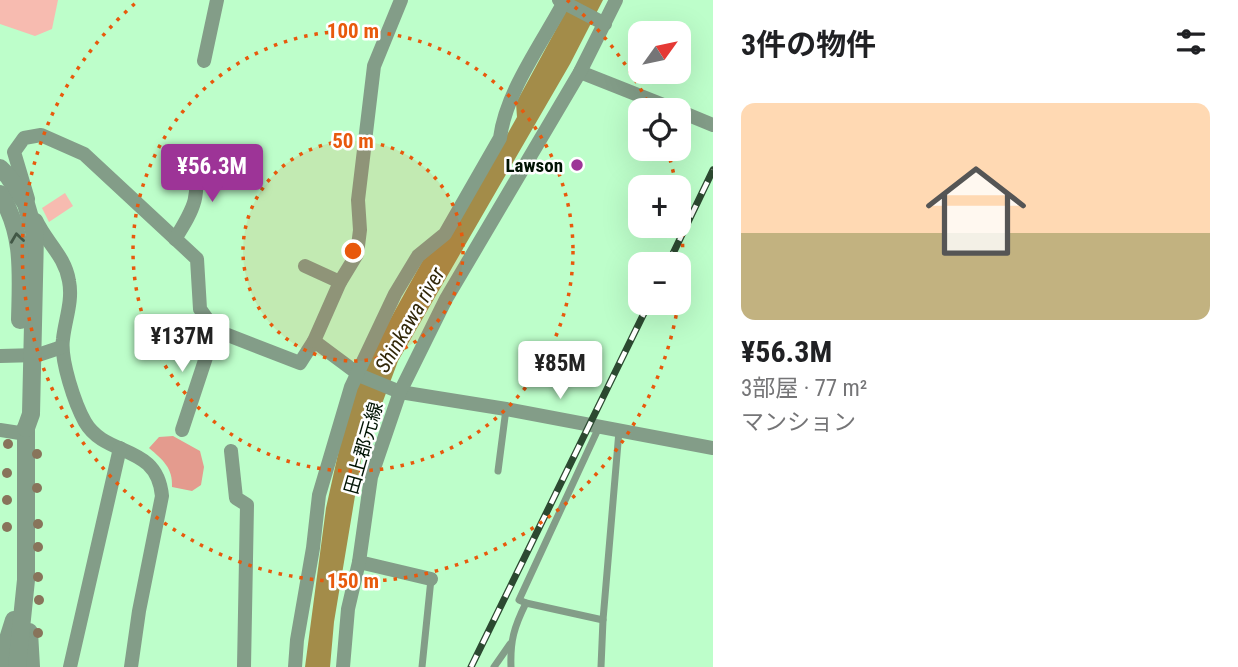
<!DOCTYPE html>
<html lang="ja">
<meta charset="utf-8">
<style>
:root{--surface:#fff;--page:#f6f6f6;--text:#202124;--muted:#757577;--accent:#9d3497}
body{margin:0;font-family:"Roboto Condensed","Noto Sans JP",sans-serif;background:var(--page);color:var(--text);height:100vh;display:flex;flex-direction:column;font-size:26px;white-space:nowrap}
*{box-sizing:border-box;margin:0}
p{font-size:23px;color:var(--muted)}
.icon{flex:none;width:38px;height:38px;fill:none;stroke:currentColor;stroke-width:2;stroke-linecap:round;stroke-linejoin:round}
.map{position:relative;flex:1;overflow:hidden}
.panel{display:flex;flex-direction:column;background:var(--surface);width:525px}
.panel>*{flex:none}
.needle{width:46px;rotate:57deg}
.fabs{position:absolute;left:628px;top:21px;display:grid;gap:14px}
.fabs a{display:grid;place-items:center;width:63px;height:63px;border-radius:14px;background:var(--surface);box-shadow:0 7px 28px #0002;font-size:35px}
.price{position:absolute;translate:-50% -60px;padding:0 16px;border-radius:7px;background:#fff;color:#222;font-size:23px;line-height:46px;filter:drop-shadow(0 2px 4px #0008)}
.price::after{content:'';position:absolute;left:50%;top:42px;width:21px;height:16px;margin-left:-10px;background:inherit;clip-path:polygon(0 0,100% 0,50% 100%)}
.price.current{background:var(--accent);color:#fff}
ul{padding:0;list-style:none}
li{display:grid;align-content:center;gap:14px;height:371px;padding:0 28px}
li span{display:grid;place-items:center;height:217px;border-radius:14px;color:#555}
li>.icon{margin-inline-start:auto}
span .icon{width:126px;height:126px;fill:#fffc;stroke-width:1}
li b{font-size:30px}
h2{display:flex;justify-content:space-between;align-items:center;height:84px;padding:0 28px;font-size:30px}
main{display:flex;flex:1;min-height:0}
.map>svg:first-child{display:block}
</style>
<main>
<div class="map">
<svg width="713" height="667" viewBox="0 0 713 667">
<rect width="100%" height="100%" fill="#bdfeca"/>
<g fill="#f7bbb0">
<polygon points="0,0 58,0 52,29 35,36 0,24"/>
<polygon points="65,193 73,206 49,222 42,208"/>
</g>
<path fill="#e49b8e" d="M173,436l27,15 4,16 -3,18 -9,6 -20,-4c1,-19 -9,-27 -23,-39l10,-11z"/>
<polygon fill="#a38c49" points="572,0 603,0 570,64 398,361 361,460 334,622 330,667 305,667 326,508 348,409 371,354 423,260 448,239 517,117 516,103"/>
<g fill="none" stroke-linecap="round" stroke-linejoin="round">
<g stroke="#839d88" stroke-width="7">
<polyline points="599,427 519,600 526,603 603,620"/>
<polyline points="498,471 506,409"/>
<polyline points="422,667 431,579"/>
<polyline points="494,667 510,644"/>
<path d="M511,667c-1,-26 3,-40 15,-64"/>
<polyline points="601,667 603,620 619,431"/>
</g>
<g stroke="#839d88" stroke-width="14">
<polyline points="559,0 605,24"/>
<polyline points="204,61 217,0"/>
<polyline points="580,72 676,110"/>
<polyline points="679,111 713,125"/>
<polyline points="28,199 14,152 24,138 41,135 84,154 197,259 200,309 215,330 300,363 314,341 361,376 400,392 506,409 713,448"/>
<path d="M36,220c10,22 29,36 33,61 4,20 -4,39 -6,58 -3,21 12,65 22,83 21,36 72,21 77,74l-23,115 -8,56"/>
<path d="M175,239c20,-32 26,-43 18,-81"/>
<polyline points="305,266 340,282"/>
<polyline points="314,341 340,282 357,254 360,230 358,200 374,66 401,0"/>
<polyline points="0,356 38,355 62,347"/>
<polyline points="0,430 26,434"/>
<polyline points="182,430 215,330"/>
<polyline points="231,451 236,498 247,505 244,667"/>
<polyline points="359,562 431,579"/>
<polyline points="70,667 120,448"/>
<path d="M295,667l2,-27 16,-92 6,-53 32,-108 44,-93 23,-38 27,-22 55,-96c6,-47 43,-96 65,-138"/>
<polyline points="343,667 348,609 359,562 371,477 400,392 446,299 580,72 616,0"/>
</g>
<g stroke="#839d88" stroke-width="18">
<polyline points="29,632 31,667"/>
<polyline points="2,667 3,655 14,620"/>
<polyline points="17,667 26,580 26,428"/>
</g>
<g stroke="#2c4931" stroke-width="7">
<g id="rail">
<polyline points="668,264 713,170"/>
<polyline points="471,667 649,303"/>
</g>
</g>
<use href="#rail" stroke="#fff" stroke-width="4.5" stroke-dasharray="13" stroke-linecap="butt"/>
<g stroke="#839d88" stroke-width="18">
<polyline points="0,168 8,176 26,204 35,235 31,414 26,428"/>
<path d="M0,194c25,40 21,80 20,126"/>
</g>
</g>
<g fill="#88745b">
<circle cx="8" cy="444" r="5"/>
<circle cx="37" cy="454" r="5"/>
<circle cx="7" cy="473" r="5"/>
<circle cx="37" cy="488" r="5"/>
<circle cx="7" cy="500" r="5"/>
<circle cx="38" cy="524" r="5"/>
<circle cx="7" cy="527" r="5"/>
<circle cx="38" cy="547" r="5"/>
<circle cx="38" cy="577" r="5"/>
<circle cx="39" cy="600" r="5"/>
<circle cx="38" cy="633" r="5"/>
</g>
<defs><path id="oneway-chevron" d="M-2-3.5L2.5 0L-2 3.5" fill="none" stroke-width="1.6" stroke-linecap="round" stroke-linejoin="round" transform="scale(1.75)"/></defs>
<use stroke="#425846" href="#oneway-chevron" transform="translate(17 238) rotate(-98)"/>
<circle cx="353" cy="251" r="110" fill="#e8590c" fill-opacity=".12"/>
<g fill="none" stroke="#e8590c" stroke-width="3.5" stroke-dasharray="3.5 7">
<circle cx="353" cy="251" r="110"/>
<circle cx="353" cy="251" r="220"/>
<path d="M678 305A330 330 0 1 1 139 0M567 0A330 330 0 0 1 651 109M667 149A330 330 0 0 1 676 185M679 202A330 330 0 0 1 679 300"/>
</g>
<circle fill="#9d3497" stroke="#fff" stroke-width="2.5" cx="577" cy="165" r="7"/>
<g text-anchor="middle" stroke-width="5" stroke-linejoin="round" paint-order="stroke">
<g font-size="19" font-weight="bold" fill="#001303" stroke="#fff" text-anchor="end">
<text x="563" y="172">Lawson</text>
</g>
<g font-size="19" fill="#001303" stroke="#fff">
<text transform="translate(363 448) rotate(-74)" y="7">田上郡元線</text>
</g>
<g font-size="21" font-style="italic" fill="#322809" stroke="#fff">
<text transform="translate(410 320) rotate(-60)" y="7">Shinkawa river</text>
</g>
</g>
<circle cx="353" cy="251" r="10" fill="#e8590c" stroke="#fff" stroke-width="3.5"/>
<g font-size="21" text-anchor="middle" font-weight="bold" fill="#e8590c" stroke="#fff" stroke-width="5" stroke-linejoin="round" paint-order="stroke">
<text x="353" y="38">100 m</text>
<text x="353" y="148">50 m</text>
<text x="353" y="588">150 m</text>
</g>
</svg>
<div class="fabs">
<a><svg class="needle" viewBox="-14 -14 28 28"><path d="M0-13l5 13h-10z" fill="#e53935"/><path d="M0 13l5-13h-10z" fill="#757577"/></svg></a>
<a><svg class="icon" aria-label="locate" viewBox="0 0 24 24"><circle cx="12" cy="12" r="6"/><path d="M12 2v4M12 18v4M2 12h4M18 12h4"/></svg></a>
<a>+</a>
<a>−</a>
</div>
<b class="price current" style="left:212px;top:204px">¥56.3M</b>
<b class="price" style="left:182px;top:374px">¥137M</b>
<b class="price" style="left:560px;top:401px">¥85M</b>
</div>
<section class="panel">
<h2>3件の物件<svg class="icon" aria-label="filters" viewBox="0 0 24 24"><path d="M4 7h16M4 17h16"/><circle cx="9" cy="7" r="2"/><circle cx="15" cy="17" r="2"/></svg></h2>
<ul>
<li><span style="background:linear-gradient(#ffd9b3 60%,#c2b280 0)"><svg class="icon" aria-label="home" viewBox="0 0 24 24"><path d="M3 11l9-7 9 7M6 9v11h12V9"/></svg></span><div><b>¥56.3M</b><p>3部屋 · 77 m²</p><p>マンション</p></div></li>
</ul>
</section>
</main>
